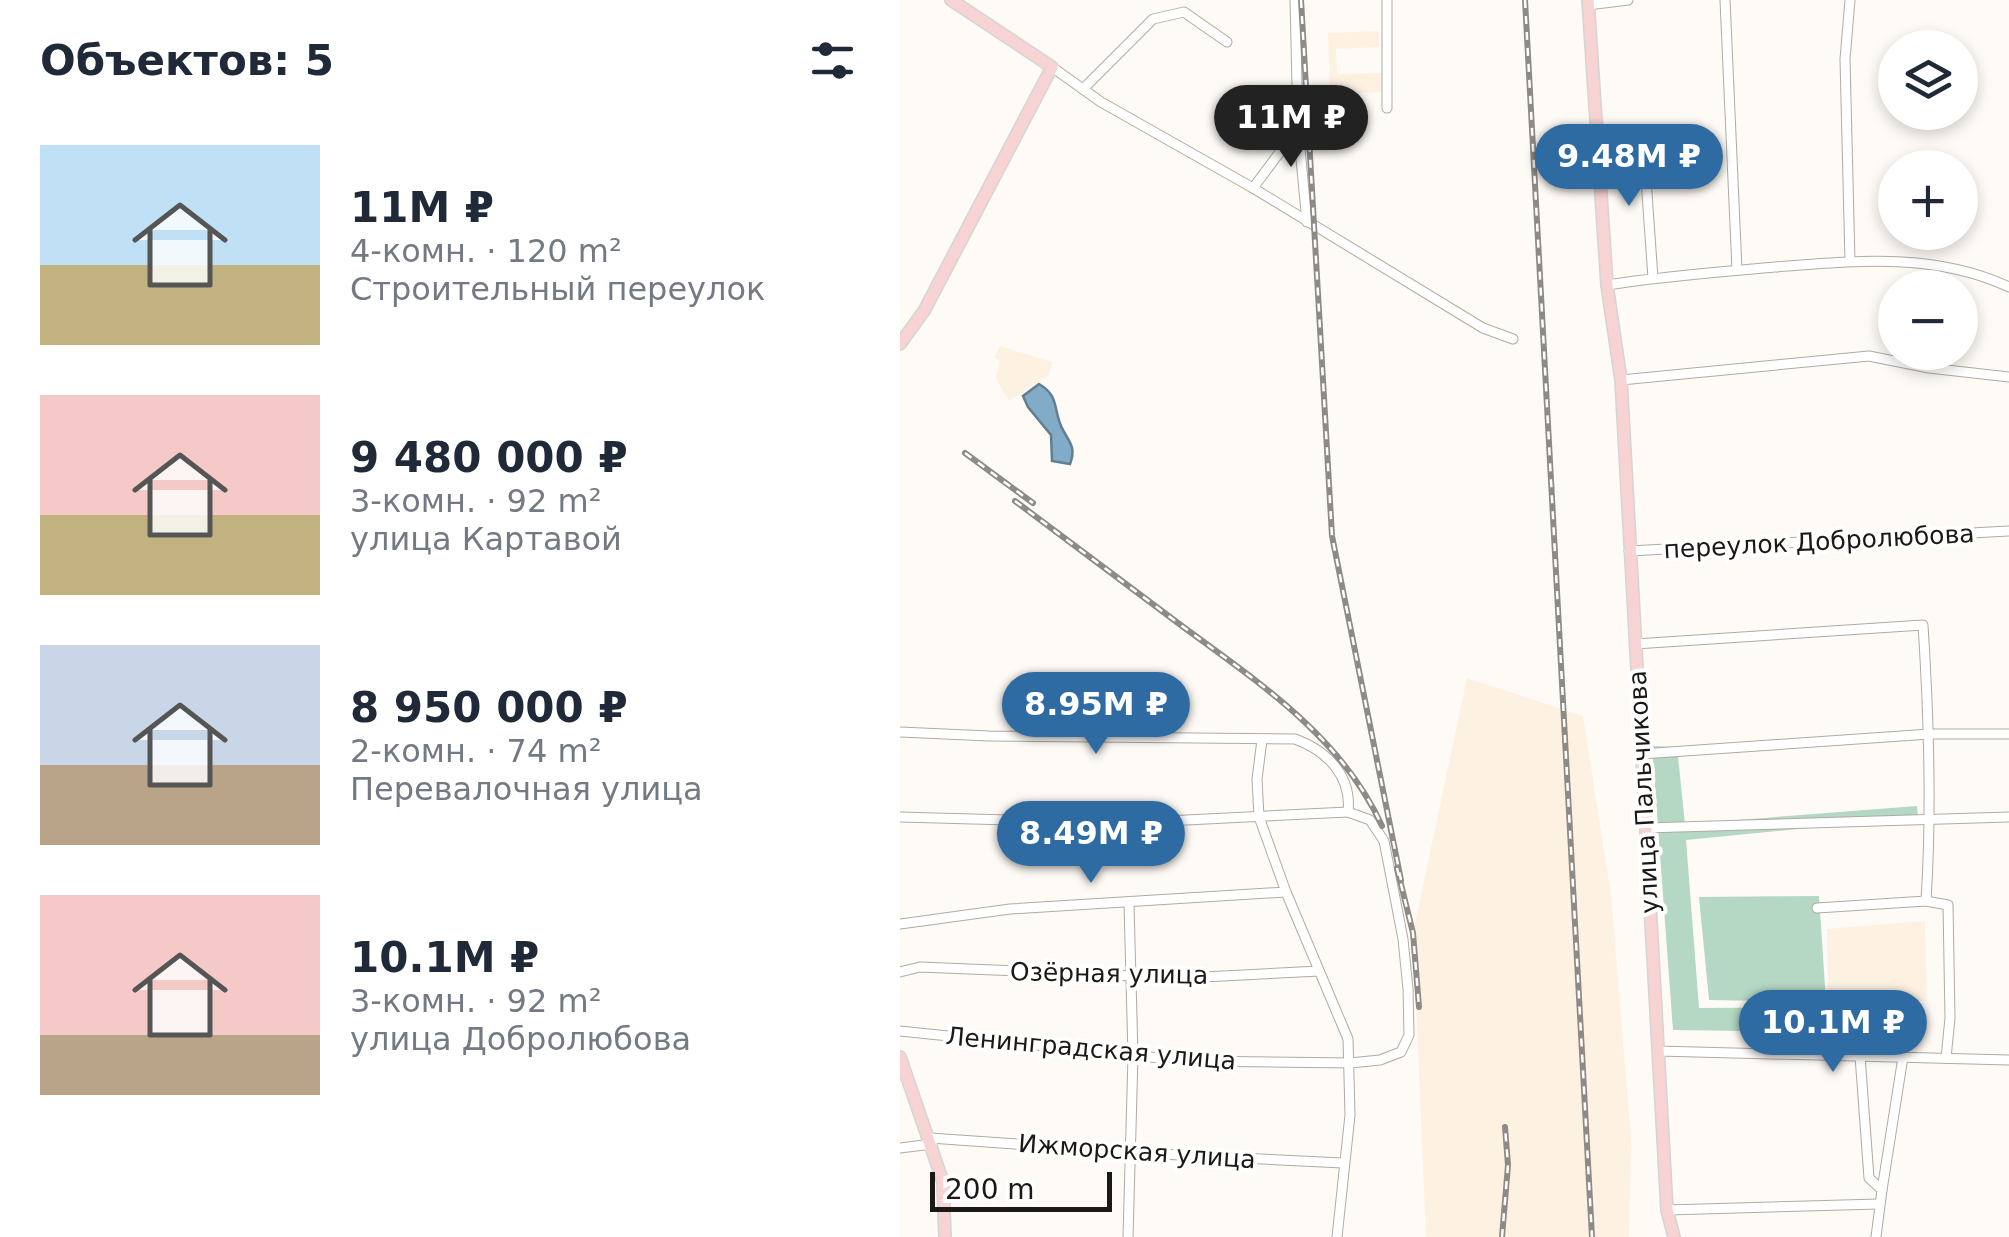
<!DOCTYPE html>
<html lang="ru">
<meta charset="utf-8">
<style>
:root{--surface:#fff;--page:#f2f2f3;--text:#1f2937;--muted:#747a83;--accent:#2f6ba3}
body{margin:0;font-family:"DejaVu Sans",sans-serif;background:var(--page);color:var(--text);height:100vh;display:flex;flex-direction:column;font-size:38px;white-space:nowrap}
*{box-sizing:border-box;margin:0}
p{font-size:32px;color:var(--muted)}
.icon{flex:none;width:55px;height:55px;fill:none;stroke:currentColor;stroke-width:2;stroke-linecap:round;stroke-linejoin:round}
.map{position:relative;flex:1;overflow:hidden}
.details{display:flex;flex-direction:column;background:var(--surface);width:900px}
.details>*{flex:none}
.controls{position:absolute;left:978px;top:30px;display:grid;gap:20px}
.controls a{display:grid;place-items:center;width:100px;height:100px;border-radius:50%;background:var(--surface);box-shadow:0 5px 15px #0003;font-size:50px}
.scale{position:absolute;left:30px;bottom:25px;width:182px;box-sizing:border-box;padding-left:10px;border:5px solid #1b1815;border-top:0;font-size:28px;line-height:35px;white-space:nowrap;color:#1b1815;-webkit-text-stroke:8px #fff;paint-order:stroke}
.price{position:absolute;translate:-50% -85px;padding:0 22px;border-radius:35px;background:var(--accent);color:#fff;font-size:32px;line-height:65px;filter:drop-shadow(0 2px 5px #0008)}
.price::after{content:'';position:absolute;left:50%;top:60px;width:30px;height:22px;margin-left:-15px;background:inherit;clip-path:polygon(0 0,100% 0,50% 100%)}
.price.current{background:#222;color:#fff}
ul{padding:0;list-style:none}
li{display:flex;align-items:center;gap:30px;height:250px;padding:0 40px}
li span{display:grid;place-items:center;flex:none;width:280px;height:200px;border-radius:0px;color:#555}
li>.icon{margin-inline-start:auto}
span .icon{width:120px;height:120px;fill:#fffc;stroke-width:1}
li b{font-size:42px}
h2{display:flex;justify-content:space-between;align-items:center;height:120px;padding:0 40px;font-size:42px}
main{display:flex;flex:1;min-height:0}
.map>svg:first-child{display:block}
</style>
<main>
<section class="details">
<h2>Объектов: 5<svg class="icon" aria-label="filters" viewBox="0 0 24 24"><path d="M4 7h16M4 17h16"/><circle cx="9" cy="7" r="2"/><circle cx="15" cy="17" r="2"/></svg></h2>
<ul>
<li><span style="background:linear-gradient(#bfe0f5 60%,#c2b280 0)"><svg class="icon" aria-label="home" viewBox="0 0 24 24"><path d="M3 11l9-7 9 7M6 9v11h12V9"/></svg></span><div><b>11M ₽</b><p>4-комн. · 120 m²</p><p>Строительный переулок</p></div></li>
<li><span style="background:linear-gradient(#f6c9c9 60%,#c2b280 0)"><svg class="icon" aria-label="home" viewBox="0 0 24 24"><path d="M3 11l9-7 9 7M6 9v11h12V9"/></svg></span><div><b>9 480 000 ₽</b><p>3-комн. · 92 m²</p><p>улица Картавой</p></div></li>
<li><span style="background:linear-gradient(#c9d6e8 60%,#b9a48a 0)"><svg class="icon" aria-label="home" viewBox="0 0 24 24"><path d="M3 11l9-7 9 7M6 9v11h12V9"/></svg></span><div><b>8 950 000 ₽</b><p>2-комн. · 74 m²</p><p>Перевалочная улица</p></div></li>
<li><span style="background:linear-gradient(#f6c9c9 70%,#b9a48a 0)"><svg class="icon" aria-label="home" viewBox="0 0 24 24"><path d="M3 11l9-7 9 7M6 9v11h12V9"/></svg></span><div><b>10.1M ₽</b><p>3-комн. · 92 m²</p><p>улица Добролюбова</p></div></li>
</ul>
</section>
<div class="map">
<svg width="1109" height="1237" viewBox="0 0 1109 1237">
<rect width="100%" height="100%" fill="#fefaf5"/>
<g fill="#fdf2e2">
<polygon points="478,31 479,47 436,49 437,74 482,73 483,92 430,94 428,33"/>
<polygon points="100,346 152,362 149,375 109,401 96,379 100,361 94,358"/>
<polygon points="567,678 683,716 711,895 731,1137 729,1237 526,1237 513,933"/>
<polygon points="1025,921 1027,1001 928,1002 927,929"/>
</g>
<g fill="#b4d8c4">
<polygon points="752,746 777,747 785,824 1017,806 1018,817 786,840 799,1008 978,1007 978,1033 773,1030"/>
<polygon points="919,896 926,1002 809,1000 799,897"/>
</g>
<path fill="#81abc7" stroke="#627f92" stroke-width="2.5" d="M139,384c20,12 14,23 22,42 7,15 16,20 9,38l-18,-3 -1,-26 -23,-28 -5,-11z"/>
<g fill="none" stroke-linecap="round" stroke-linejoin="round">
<g stroke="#b1aba2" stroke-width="11">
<g id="minor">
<polyline points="395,0 398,128 407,222"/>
<polyline points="487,0 487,108"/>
<polyline points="825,0 837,270"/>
<polyline points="950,0 945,59 950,261"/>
<polyline points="688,5 728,0"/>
<polyline points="152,67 201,102 353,188 583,328 613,339"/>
<polyline points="183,89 253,19 284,12 327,42"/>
<polyline points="743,137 753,278"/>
<polyline points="353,188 398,128"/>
<path d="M707,285c56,-9 112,-13 168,-18 81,-6 159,-15 234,20"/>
<polyline points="721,380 969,356 1029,368 1109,377"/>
<polyline points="729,551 1109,531"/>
<path d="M735,644l288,-19c6,92 9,183 3,276l22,4 2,113 -4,40"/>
<path d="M0,732l89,4 306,3c33,12 57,38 53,73l22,8 14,21 19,98 5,50 1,46 -8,17 -21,8 -30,3 -162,-2 -288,-30"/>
<polyline points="362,740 357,779 359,817 386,892 448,1039 450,1115 437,1237"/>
<polyline points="741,754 1030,734 1109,734"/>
<polyline points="0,817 226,823 448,812"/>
<polyline points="745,828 1109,817"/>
<polyline points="917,908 1026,901"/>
<polyline points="0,924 110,909 386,892"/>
<polyline points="0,972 20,967 283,978 419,971"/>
<polyline points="758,1051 1109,1060"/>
<polyline points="960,1056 969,1178 982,1190 976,1237"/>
<polyline points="30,1138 260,1154 443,1163"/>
<polyline points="0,1148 32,1144"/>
<polyline points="982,1190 1003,1057"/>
<polyline points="767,1210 979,1204"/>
<polyline points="228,1237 233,1056 229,904"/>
</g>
</g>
<g stroke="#d6d5d5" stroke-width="14">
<g id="major">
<polyline points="688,0 707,285 721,380 767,1210 774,1237"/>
<polyline points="0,344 24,311 152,67 51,0"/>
<polyline points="0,1057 43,1182 45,1237"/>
</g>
</g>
<use href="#minor" stroke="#fff" stroke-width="9"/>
<use href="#major" stroke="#f8d3d3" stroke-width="11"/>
<g stroke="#8e8b87" stroke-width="6">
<g id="rail">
<polyline points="401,0 432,536 501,880"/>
<polyline points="625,0 692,1237"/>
<polyline points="65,453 133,503"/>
<path d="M115,501c56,42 111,83 167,125 76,56 160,111 200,200"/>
<polyline points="497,868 513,933 519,1007"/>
<polyline points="602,1237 608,1165 605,1127"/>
</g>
</g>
<use href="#rail" stroke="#fff" stroke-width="2.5" stroke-dasharray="8" stroke-linecap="butt"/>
</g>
<g text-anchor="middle" stroke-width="8" stroke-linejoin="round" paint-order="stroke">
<g font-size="25" fill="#1b1815" stroke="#fff">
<text transform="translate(919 541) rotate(-3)" y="9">переулок Добролюбова</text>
<text transform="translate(743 792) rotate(-93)" y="9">улица Пальчикова</text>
<text transform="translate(209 973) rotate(1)" y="9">Озёрная улица</text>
<text transform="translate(191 1048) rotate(5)" y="9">Ленинградская улица</text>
<text transform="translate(237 1151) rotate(4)" y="9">Ижморская улица</text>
</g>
</g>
</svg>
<div class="controls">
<a><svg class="icon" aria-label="layers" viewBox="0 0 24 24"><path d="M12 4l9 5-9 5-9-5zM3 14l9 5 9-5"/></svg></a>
<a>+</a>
<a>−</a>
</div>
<div class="scale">200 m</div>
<b class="price current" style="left:391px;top:170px">11M ₽</b>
<b class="price" style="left:729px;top:209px">9.48M ₽</b>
<b class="price" style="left:196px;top:757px">8.95M ₽</b>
<b class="price" style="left:191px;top:886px">8.49M ₽</b>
<b class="price" style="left:933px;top:1075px">10.1M ₽</b>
</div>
</main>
